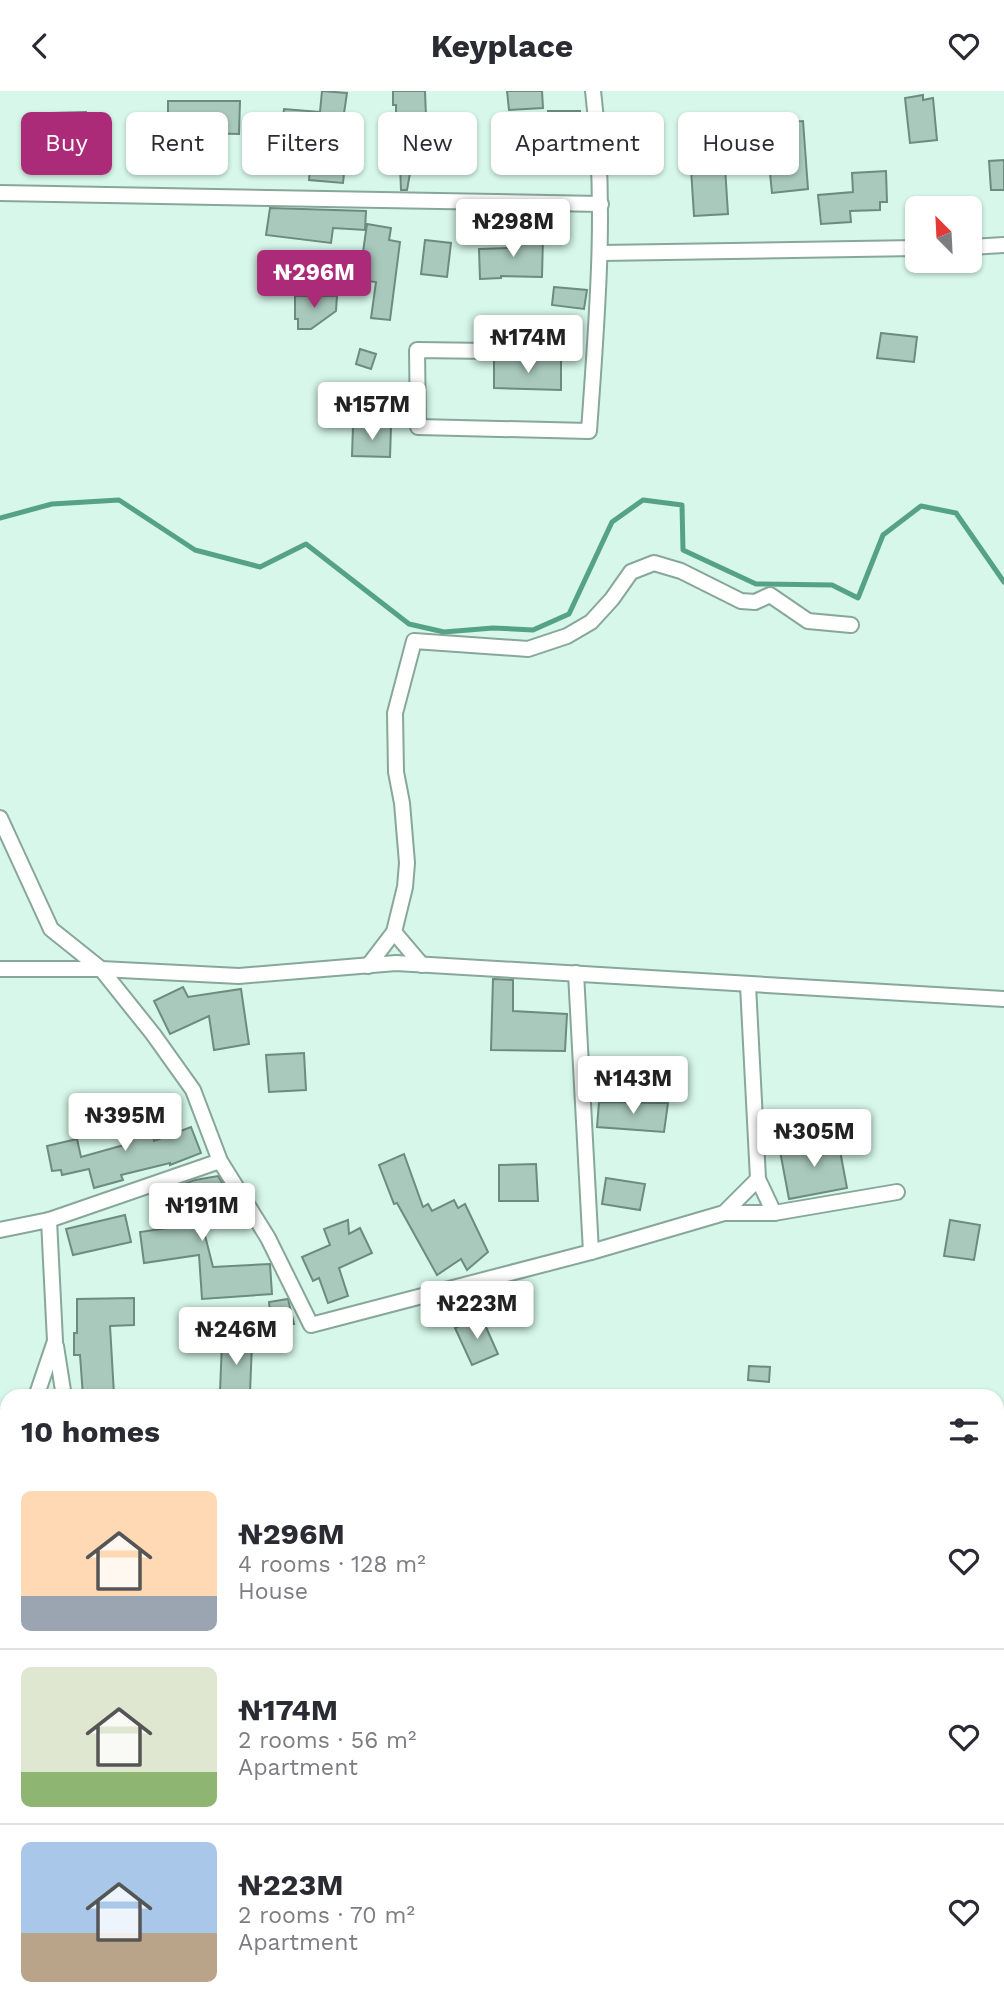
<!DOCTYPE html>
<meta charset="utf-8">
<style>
:root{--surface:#fff;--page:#f7f7f7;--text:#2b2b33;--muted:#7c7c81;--line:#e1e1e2;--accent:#ab2b79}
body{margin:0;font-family:"Work Sans",sans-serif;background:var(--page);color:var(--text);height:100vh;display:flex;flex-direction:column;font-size:26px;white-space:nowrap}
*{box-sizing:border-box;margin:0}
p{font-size:23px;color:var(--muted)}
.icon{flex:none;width:38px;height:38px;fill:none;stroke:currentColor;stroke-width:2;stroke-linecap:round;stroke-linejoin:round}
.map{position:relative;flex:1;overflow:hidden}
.details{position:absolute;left:0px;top:1298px;width:1004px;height:625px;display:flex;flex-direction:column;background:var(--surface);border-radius:21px 21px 0 0;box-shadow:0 2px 5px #0004}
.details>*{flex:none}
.guide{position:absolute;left:21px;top:21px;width:962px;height:63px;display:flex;gap:14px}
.needle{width:46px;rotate:336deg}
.fabs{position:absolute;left:905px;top:105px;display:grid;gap:14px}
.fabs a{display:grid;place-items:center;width:77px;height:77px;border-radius:10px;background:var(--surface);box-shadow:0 2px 5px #0004;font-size:35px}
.price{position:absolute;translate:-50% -60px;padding:0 16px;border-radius:7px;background:#fff;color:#222;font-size:23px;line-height:46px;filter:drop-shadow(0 2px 4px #0008)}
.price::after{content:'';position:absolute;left:50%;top:42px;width:21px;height:16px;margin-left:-10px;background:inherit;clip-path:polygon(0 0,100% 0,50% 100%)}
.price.current{background:var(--accent);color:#fff}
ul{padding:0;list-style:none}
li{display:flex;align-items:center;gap:21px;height:175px;padding:0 21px}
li+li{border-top:2px solid var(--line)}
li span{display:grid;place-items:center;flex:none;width:196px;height:140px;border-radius:10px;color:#555}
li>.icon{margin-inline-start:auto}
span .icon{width:84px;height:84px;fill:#fffc;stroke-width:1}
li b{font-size:30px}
h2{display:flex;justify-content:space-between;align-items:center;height:84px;padding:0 21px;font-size:30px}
.chip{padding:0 24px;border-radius:10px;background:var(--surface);box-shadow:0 2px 5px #0004;font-size:24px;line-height:63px}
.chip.current{background:var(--accent);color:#fff}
header{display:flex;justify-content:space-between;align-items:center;height:91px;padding:0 21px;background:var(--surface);font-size:32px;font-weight:700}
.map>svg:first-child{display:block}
</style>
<header><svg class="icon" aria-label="back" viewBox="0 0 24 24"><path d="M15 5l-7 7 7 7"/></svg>Keyplace<svg class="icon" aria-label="heart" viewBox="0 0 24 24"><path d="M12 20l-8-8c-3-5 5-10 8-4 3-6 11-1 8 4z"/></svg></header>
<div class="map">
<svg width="1004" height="1922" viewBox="0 0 1004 1922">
<rect width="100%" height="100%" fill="#d6f7e9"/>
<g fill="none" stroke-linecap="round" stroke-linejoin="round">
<polyline stroke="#55a286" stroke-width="5" points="0,427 52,413 119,409 195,459 260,476 306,453 409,533 444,541 493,537 533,539 569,523 612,431 643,409 682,414 683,459 756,493 832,494 858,507 883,444 921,415 956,422 1004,491"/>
</g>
<g fill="#a9c9bc" stroke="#6d8b7f" stroke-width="2">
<polygon points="322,0 347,2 338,63 346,64 343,92 309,89 312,50 281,48 284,18 320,21"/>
<polygon points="393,0 425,0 426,26 470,25 471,67 428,68 428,73 412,71 407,99 401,99 399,48 396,48 396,14 393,14"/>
<polygon points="507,0 542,0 543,17 509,19"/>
<polygon points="923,4 923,9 933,7 937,49 910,52 905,7"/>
<polygon points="168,10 240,10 239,43 200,42 200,45 168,46"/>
<polygon points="548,20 580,20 581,52 574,52 576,66 553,68 551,53 548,53"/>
<polygon points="86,21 88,52 53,53 52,22"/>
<polygon points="803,30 808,98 772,102 768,62 754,63 751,34"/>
<polygon points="1004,69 1004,99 991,99 989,70"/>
<polygon points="725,76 728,123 694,125 691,78"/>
<polygon points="886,80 887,111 880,111 880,119 850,120 851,131 821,133 818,104 853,101 852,82"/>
<polygon points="270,117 366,120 365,139 333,137 331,152 266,144"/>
<polygon points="367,133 391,137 389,149 400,151 390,229 371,227 376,191 359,189"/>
<polygon points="511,145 543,145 542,186 501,185 501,187 480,188 479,158 511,157"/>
<polygon points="425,149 451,152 447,186 421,183"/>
<polygon points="554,196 587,199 584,218 552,214"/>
<polygon points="295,205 337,205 336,220 311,238 298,238 298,228 295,228"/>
<polygon points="881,242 917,246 914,271 877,267"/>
<polygon points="360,258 376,263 371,278 356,273"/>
<polygon points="494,269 561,269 561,299 494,297"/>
<polygon points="353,335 391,336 390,366 352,365"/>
<polygon points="493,888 513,889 513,920 567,923 565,960 491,959"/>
<polygon points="183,896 188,906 241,898 249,953 214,959 209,925 170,943 154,910"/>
<polygon points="304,962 306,999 269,1001 266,964"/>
<polygon points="599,1011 668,1012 664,1041 597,1036"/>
<polygon points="147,1022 154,1050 191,1036 201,1062 170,1074 170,1072 121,1084 123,1089 94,1097 89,1078 62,1084 61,1079 52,1080 47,1055 77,1048 81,1066 124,1054 117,1029"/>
<polygon points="838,1049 847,1097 789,1108 780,1060"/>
<polygon points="404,1063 423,1116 428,1113 432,1120 454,1109 458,1117 465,1113 488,1161 467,1179 461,1168 437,1184 397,1112 394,1113 379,1074"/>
<polygon points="536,1073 538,1110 499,1110 499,1074"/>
<polygon points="218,1085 230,1105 210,1108 211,1114 198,1117 213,1176 270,1173 272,1203 202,1208 199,1164 144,1172 140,1141 174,1136 161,1101 195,1089"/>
<polygon points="606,1087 645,1093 640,1119 602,1113"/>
<polygon points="125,1124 131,1151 73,1164 66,1138"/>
<polygon points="348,1129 349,1143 360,1137 372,1162 339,1177 348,1205 328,1212 319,1187 313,1190 302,1166 330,1154 324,1138"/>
<polygon points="950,1129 980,1134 974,1169 944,1165"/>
<polygon points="134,1207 134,1234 110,1235 114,1303 83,1305 80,1264 74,1264 74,1242 77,1242 77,1208"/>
<polygon points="288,1208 294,1233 272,1237 269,1211"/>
<polygon points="481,1225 498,1263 472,1274 455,1237"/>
<polygon points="222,1251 252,1252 250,1302 220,1301"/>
<polygon points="749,1275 770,1276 769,1291 748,1289"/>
</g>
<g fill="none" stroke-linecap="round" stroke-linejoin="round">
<g stroke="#88a79a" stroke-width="18">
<g id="street">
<polyline points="0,102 601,113"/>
<polyline points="970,156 1004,154"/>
<polyline points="601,162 917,157"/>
<path d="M490,260l-73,-1 1,77 171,4c8,-114 18,-226 4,-340"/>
<polyline points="0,727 51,838 101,878 153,943 193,999 220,1070 268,1147 311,1234 591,1161 576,882"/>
<polyline points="394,841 422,874"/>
<polyline points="368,875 394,841 405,796 407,772 402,712 396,681 395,622 414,550 528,558 567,545 591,531 612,508 631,481 654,472 681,480 741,510 755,511 770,504 808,530 851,534"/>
<polyline points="0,878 101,878 239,885 396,872 1004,908"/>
<polyline points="758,1088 774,1122"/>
<polyline points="724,1122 774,1122 897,1101"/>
<polyline points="0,1139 49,1129 220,1070"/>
<polyline points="591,1161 724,1122 758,1088 748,894"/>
<polyline points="56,1255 64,1306"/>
<polyline points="36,1306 55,1250 49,1129"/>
<polyline points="0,1326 7,1328"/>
<polyline points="0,1374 7,1368"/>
<polyline points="0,1480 7,1483"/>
<polyline points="0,1674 7,1673"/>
<polyline points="0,1728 7,1737"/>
<polyline points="0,1811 7,1810"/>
<polyline points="276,1916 276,1922"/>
<polyline points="451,1916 452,1922"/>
<polyline points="860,1922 867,1916"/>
</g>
</g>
<use href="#street" stroke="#fff" stroke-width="14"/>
</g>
</svg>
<div class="fabs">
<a><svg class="needle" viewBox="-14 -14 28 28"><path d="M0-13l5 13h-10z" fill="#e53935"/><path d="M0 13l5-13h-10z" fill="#7c7c81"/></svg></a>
</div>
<b class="price" style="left:513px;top:168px">₦298M</b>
<b class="price current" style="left:314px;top:219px">₦296M</b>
<b class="price" style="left:528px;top:284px">₦174M</b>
<b class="price" style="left:372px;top:351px">₦157M</b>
<b class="price" style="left:633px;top:1025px">₦143M</b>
<b class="price" style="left:125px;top:1062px">₦395M</b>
<b class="price" style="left:814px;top:1078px">₦305M</b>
<b class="price" style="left:202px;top:1152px">₦191M</b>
<b class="price" style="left:477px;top:1250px">₦223M</b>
<b class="price" style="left:236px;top:1276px">₦246M</b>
<div class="guide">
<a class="chip current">Buy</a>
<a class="chip">Rent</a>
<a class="chip">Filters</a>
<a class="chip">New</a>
<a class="chip">Apartment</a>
<a class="chip">House</a>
</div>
<section class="details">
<h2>10 homes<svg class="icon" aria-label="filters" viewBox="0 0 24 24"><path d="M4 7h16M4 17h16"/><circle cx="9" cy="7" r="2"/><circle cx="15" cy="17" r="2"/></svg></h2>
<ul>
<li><span style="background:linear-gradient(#ffd9b3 75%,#9aa5b1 0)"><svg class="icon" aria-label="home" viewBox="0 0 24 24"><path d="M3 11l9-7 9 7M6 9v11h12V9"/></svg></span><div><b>₦296M</b><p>4 rooms · 128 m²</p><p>House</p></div><svg class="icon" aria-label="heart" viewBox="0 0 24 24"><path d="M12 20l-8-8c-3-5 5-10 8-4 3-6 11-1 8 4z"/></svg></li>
<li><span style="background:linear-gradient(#dfe7d0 75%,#8fb573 0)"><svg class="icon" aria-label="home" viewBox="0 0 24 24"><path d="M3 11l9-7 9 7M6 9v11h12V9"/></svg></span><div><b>₦174M</b><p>2 rooms · 56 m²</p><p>Apartment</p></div><svg class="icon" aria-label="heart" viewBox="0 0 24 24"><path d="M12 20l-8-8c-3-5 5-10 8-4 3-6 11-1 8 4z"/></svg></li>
<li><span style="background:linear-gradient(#a9c7e8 65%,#b9a48a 0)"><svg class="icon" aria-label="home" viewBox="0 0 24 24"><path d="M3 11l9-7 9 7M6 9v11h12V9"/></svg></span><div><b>₦223M</b><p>2 rooms · 70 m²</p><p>Apartment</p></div><svg class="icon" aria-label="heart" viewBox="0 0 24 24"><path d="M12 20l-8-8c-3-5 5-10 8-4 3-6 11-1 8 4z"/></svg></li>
</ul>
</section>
</div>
